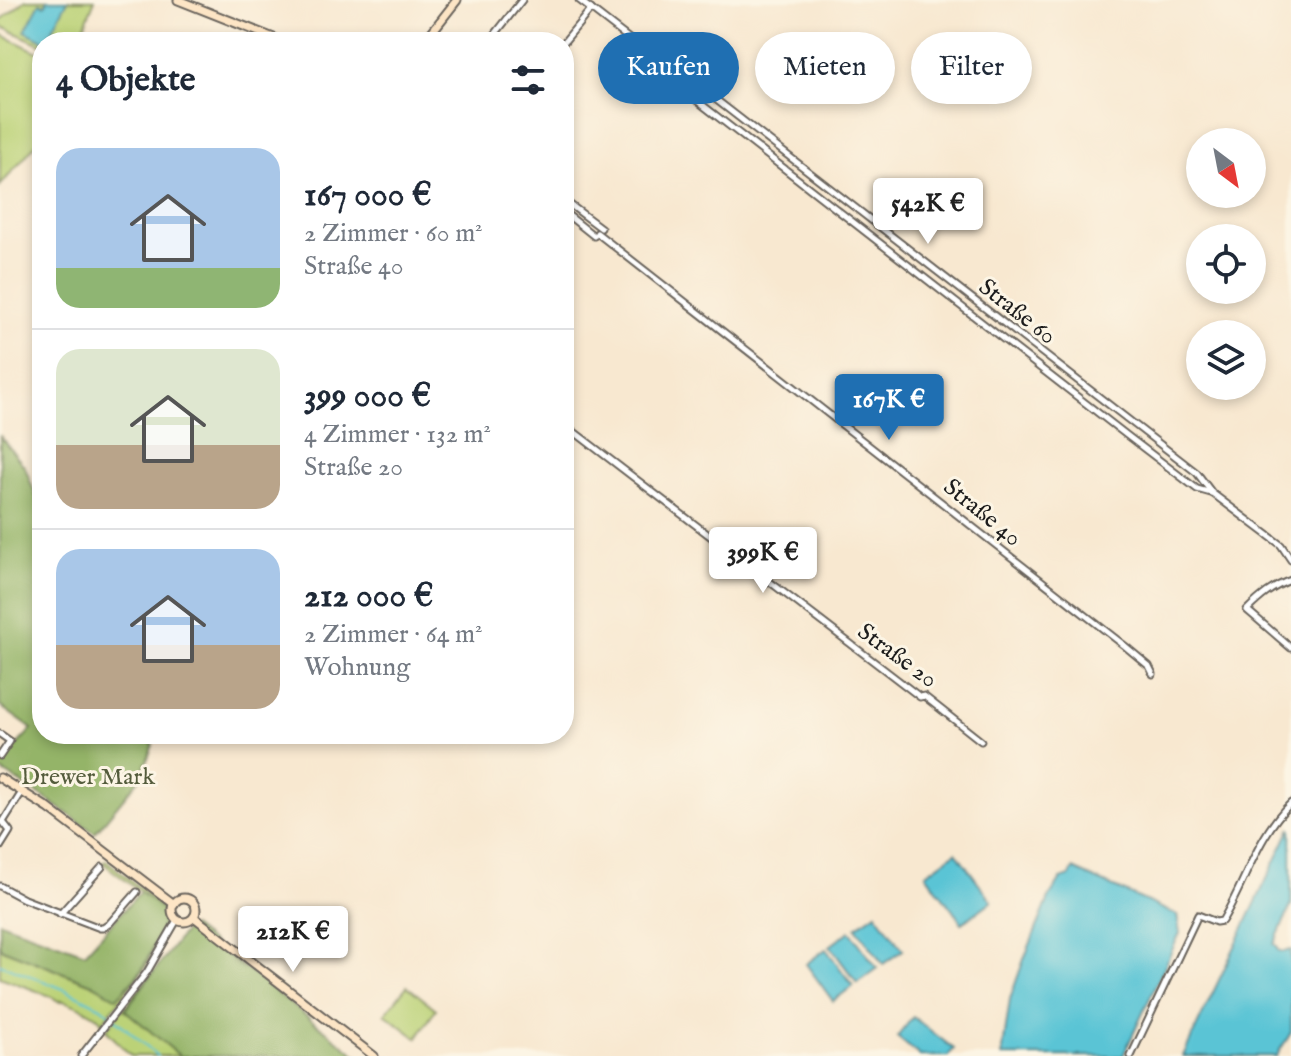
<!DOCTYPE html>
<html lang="de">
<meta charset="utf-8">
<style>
:root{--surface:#fff;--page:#f2f2f3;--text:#1f2937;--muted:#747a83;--line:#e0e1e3;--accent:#1f6fb2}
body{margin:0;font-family:"IM FELL English",serif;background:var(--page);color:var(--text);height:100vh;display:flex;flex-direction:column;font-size:30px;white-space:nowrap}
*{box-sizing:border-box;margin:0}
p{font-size:26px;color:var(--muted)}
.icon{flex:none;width:44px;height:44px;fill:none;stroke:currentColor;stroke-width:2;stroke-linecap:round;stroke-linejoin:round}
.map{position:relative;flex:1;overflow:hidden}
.panel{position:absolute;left:32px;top:32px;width:542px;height:712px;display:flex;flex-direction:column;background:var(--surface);border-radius:32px;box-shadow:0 4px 12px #0003}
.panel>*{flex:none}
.hud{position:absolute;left:598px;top:32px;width:572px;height:72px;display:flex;gap:16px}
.needle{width:52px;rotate:148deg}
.fabs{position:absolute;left:1186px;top:128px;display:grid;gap:16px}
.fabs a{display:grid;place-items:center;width:80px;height:80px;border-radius:50%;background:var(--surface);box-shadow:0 4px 12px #0003;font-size:40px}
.price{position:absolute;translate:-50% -68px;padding:0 18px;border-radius:8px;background:#fff;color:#222;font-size:26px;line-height:52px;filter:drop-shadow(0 2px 4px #0008)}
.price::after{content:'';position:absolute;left:50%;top:48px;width:24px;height:18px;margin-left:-12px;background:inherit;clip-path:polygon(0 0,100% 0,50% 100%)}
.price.current{background:var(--accent);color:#fff}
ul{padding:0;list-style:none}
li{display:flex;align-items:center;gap:24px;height:200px;padding:0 24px}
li+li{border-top:2px solid var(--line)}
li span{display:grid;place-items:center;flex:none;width:224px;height:160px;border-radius:24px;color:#555}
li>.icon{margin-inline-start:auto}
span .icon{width:96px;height:96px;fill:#fffc;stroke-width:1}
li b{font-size:34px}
h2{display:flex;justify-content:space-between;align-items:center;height:96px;padding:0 24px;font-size:34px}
.tag{padding:0 28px;border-radius:36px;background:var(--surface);box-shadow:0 4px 12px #0003;font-size:28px;line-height:72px}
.tag.current{background:var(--accent);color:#fff}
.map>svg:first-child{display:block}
</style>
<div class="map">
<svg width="1291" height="1056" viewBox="0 0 1291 1056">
<rect width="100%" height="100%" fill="#fcf5e5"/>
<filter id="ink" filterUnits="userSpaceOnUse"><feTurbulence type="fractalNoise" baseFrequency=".0125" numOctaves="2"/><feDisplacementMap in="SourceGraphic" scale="16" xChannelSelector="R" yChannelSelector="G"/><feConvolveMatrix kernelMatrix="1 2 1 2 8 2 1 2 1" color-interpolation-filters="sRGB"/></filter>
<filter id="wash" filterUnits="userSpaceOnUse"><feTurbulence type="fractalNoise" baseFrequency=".006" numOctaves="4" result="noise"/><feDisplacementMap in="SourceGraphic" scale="32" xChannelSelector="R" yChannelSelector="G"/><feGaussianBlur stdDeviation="1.8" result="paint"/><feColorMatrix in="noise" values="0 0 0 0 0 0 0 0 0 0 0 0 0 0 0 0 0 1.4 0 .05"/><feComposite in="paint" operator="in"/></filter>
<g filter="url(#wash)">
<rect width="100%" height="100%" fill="#f8e8d0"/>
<g fill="#bbd277" stroke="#6c774a" stroke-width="2">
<polygon points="26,0 95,0 78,42 42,42 42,45 0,26 0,21"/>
<polygon points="0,34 42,54 42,137 0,186"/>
<path d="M106,860l59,48 2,12 -21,47 -44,56c-5,-11 -28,-18 -41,-23l-1,2 -10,-6 -50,-19v-29l92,36 24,13 25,-26 10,-19 13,-31 -2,-12 -59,-46z"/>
<polygon points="153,971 126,1010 180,1056 131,1056 106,1030"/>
<polygon points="407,986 436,1009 417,1038 385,1014"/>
</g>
<g fill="#94b468" stroke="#586842" stroke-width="2">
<polygon points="0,436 25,467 42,513 42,734 144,734 153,745 140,778 95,833 48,800 0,770 0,763 32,729 0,706"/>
<polygon points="140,892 162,909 164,920 151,952 141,971 117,998 92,984 0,948 0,922 85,953"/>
<polygon points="191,927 193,928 358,1056 180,1056 125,1010 187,928"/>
</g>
<g fill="#5ac4d5" stroke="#3b7078" stroke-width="2">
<polygon points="48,0 68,0 46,42 25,31 40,3 45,5"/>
<path d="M1291,828v78l-17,38 4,3v3l5,2 8,-2v82c-4,9 -10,14 -14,24h-94z"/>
<polygon points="956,852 992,901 962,923 926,874"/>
<polygon points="1073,869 1177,915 1180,933 1123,1056 1002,1056 1010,999 1024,959 1049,898 1061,879 1070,876"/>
<polygon points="876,913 903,950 883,964 856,927"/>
<polygon points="850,931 877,968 857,983 830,946"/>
<polygon points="826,949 853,986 833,1001 806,964"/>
<polygon points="913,1017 954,1049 948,1056 920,1056 897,1037"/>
</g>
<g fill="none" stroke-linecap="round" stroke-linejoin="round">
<polyline stroke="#5ac4d5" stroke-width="2" points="0,964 66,990 101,1007 158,1056"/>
</g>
</g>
<g filter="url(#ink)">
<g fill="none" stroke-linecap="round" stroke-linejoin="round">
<g stroke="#69635b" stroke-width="9">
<g id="street">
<polyline points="579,0 641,48 663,59 710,95 1197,473 1212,493 1281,545 1291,560"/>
<polyline points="489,42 522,0"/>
<polyline points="564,42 591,9"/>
<polyline points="642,51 655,68 1129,437 1197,489 1211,493"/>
<polyline points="564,200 601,228"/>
<polyline points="564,212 594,236"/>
<polyline points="597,233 1125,646 1149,666 1153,674"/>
<polyline points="564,424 920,697 924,696 981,741"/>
<path d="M1291,580c-18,6 -31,17 -44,30l44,38"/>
<polyline points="0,734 10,741 0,756"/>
<polyline points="3,822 22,792"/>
<polyline points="0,847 10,831 3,822"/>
<polyline points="0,886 24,899 100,928 103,928 109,924 137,892"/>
<polyline points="60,914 102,867"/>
<polyline points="81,1056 147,972 177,920"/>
<path d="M1131,1056l67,-141 18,7 6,-1c23,-38 36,-87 69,-118"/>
</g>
</g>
<g stroke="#69635b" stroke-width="11">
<g id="secondary">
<polyline points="178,0 284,42"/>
<polyline points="424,42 457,0"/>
<polyline points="0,778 48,808 174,904"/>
<circle cx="184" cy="910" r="12"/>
<polyline points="194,917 374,1056"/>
</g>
</g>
<use href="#street" stroke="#fff" stroke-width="5"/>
<use href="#secondary" stroke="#fde5c5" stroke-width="7"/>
</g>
</g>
<g text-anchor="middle" stroke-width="6" stroke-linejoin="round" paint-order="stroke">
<g font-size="24" fill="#1c1c1c" stroke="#fcf5e5">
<text transform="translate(1018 311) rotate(38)" y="8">Straße 60</text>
<text transform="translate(983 512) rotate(39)" y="8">Straße 40</text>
<text transform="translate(898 655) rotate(36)" y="8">Straße 20</text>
</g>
<g font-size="24" fill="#545c3c" stroke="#fcf5e5">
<text x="88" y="784">Drewer Mark</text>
</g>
</g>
</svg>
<div class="fabs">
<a><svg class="needle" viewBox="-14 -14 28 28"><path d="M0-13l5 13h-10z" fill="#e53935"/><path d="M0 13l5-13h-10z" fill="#747a83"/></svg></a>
<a><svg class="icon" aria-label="locate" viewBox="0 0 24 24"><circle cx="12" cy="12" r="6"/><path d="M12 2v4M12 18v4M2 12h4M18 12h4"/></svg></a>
<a><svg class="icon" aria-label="layers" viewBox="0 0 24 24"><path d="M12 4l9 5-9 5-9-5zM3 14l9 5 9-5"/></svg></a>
</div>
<b class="price" style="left:928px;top:246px">542K €</b>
<b class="price current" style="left:889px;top:442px">167K €</b>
<b class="price" style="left:763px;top:595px">399K €</b>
<b class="price" style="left:293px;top:974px">212K €</b>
<div class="hud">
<a class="tag current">Kaufen</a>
<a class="tag">Mieten</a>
<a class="tag">Filter</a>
</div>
<section class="panel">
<h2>4 Objekte<svg class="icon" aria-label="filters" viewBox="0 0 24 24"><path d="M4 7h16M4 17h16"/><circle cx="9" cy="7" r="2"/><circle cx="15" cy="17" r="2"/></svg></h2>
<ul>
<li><span style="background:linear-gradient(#a9c7e8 75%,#8fb573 0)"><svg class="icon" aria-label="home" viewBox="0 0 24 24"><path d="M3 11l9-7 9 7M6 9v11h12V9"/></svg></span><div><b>167 000 €</b><p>2 Zimmer · 60 m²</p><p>Straße 40</p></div></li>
<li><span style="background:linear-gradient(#dfe7d0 60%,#b9a48a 0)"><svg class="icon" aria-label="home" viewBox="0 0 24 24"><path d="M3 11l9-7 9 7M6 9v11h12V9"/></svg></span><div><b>399 000 €</b><p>4 Zimmer · 132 m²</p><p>Straße 20</p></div></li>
<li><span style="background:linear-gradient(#a9c7e8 60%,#b9a48a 0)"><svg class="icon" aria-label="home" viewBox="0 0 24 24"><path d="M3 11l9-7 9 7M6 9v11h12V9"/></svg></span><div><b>212 000 €</b><p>2 Zimmer · 64 m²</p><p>Wohnung</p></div></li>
</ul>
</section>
</div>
